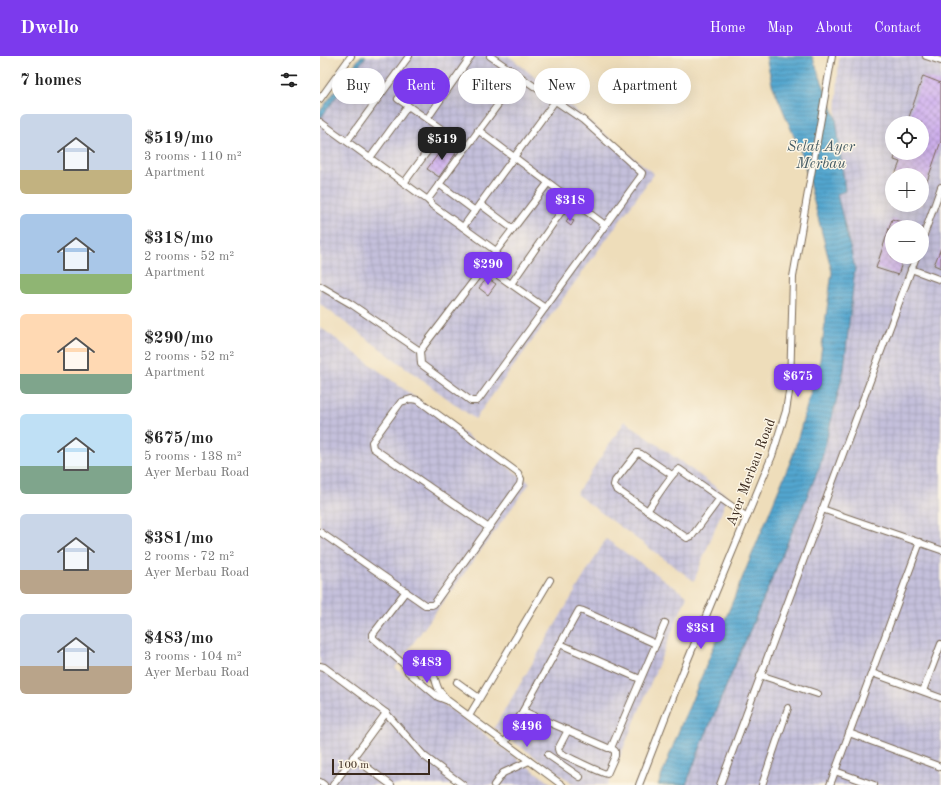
<!DOCTYPE html>
<meta charset="utf-8">
<style>
:root{--surface:#fff;--page:#f6f6f6;--text:#222;--muted:#767676;--accent:#7c3aed}
body{margin:0;font-family:"Old Standard TT",serif;background:var(--page);color:var(--text);height:100vh;display:flex;flex-direction:column;font-size:15px;white-space:nowrap}
*{box-sizing:border-box;margin:0}
p{font-size:13px;color:var(--muted)}
.icon{flex:none;width:22px;height:22px;fill:none;stroke:currentColor;stroke-width:2;stroke-linecap:round;stroke-linejoin:round}
.map{position:relative;flex:1;overflow:hidden}
.side{display:flex;flex-direction:column;background:var(--surface);width:320px}
.side>*{flex:none}
.banner{position:absolute;left:12px;top:12px;width:380px;height:36px;display:flex;gap:8px}
.buttons{position:absolute;left:565px;top:60px;display:grid;gap:8px}
.buttons a{display:grid;place-items:center;width:44px;height:44px;border-radius:50%;background:var(--surface);box-shadow:0 4px 16px #0002;font-size:20px}
.scale{position:absolute;left:12px;bottom:10px;width:98px;box-sizing:border-box;padding-left:4px;border:2px solid #3b2a1e;border-top:0;font-size:11px;line-height:14px;white-space:nowrap;color:#3b2a1e;-webkit-text-stroke:3px #fcf5e5;paint-order:stroke}
.price{position:absolute;translate:-50% -34px;padding:0 9px;border-radius:8px;background:var(--accent);color:#fff;font-size:13px;line-height:26px;filter:drop-shadow(0 1px 2px #0008)}
.price::after{content:'';position:absolute;left:50%;top:24px;width:12px;height:9px;margin-left:-6px;background:inherit;clip-path:polygon(0 0,100% 0,50% 100%)}
.price.on{background:#222;color:#fff}
ul{padding:0;list-style:none}
li{display:flex;align-items:center;gap:12px;height:100px;padding:0 20px}
li span{display:grid;place-items:center;flex:none;width:112px;height:80px;border-radius:6px;color:#555}
li>.icon{margin-inline-start:auto}
span .icon{width:48px;height:48px;fill:#fffc;stroke-width:1}
li b{font-size:17px}
h2{display:flex;justify-content:space-between;align-items:center;height:48px;padding:0 20px;font-size:17px}
.tag{padding:0 14px;border-radius:18px;background:var(--surface);box-shadow:0 4px 16px #0002;font-size:14px;line-height:36px}
.tag.on{background:var(--accent);color:#fff}
header{display:flex;align-items:center;gap:24px;box-sizing:border-box;height:56px;padding:0 20px;background:var(--accent);color:#fff}
header strong{font-size:19px}
nav{display:flex;gap:22px;margin-inline-start:auto;font-size:14px}
main{display:flex;flex:1;min-height:0}
.map>svg:first-child{display:block}
</style>
<header>
<strong>Dwello</strong>
<nav><a>Home</a><a>Map</a><a>About</a><a>Contact</a></nav>
</header>
<main>
<section class="side">
<h2>7 homes<svg class="icon" aria-label="filters" viewBox="0 0 24 24"><path d="M4 7h16M4 17h16"/><circle cx="9" cy="7" r="2"/><circle cx="15" cy="17" r="2"/></svg></h2>
<ul>
<li><span style="background:linear-gradient(#c9d6e8 70%,#c2b280 0)"><svg class="icon" aria-label="home" viewBox="0 0 24 24"><path d="M3 11l9-7 9 7M6 9v11h12V9"/></svg></span><div><b>$519/mo</b><p>3 rooms · 110 m²</p><p>Apartment</p></div></li>
<li><span style="background:linear-gradient(#a9c7e8 75%,#8fb573 0)"><svg class="icon" aria-label="home" viewBox="0 0 24 24"><path d="M3 11l9-7 9 7M6 9v11h12V9"/></svg></span><div><b>$318/mo</b><p>2 rooms · 52 m²</p><p>Apartment</p></div></li>
<li><span style="background:linear-gradient(#ffd9b3 75%,#7fa58c 0)"><svg class="icon" aria-label="home" viewBox="0 0 24 24"><path d="M3 11l9-7 9 7M6 9v11h12V9"/></svg></span><div><b>$290/mo</b><p>2 rooms · 52 m²</p><p>Apartment</p></div></li>
<li><span style="background:linear-gradient(#bfe0f5 65%,#7fa58c 0)"><svg class="icon" aria-label="home" viewBox="0 0 24 24"><path d="M3 11l9-7 9 7M6 9v11h12V9"/></svg></span><div><b>$675/mo</b><p>5 rooms · 138 m²</p><p>Ayer Merbau Road</p></div></li>
<li><span style="background:linear-gradient(#c9d6e8 70%,#b9a48a 0)"><svg class="icon" aria-label="home" viewBox="0 0 24 24"><path d="M3 11l9-7 9 7M6 9v11h12V9"/></svg></span><div><b>$381/mo</b><p>2 rooms · 72 m²</p><p>Ayer Merbau Road</p></div></li>
<li><span style="background:linear-gradient(#c9d6e8 65%,#b9a48a 0)"><svg class="icon" aria-label="home" viewBox="0 0 24 24"><path d="M3 11l9-7 9 7M6 9v11h12V9"/></svg></span><div><b>$483/mo</b><p>3 rooms · 104 m²</p><p>Ayer Merbau Road</p></div></li>
</ul>
</section>
<div class="map">
<svg width="621" height="729" viewBox="0 0 621 729">
<defs>
<pattern id="industrial-grid" width="8" height="8" patternUnits="userSpaceOnUse"><rect width="8" height="8" fill="#c4c0db"/><path d="M0 4h8M4 0v8" fill="none" stroke="#a9a5bc"/></pattern>
<pattern id="water-rules" width="6" height="5" patternUnits="userSpaceOnUse"><rect width="6" height="5" fill="#53a6cf"/><path d="M0 2.5h6" fill="none" stroke="#4687a7"/></pattern>
<pattern id="building-cross-hatch" width="8" height="8" patternUnits="userSpaceOnUse"><rect width="8" height="8" fill="#cfaff1"/><path d="M0 0l8 8M0 8l8-8" fill="none" stroke="#a98fc3"/></pattern>
</defs>
<rect width="100%" height="100%" fill="#fcf5e5"/>
<filter id="ink" filterUnits="userSpaceOnUse"><feTurbulence type="fractalNoise" baseFrequency=".025" numOctaves="2"/><feDisplacementMap in="SourceGraphic" scale="8" xChannelSelector="R" yChannelSelector="G"/><feConvolveMatrix kernelMatrix="1 2 1 2 8 2 1 2 1" color-interpolation-filters="sRGB"/></filter>
<filter id="wash" filterUnits="userSpaceOnUse"><feTurbulence type="fractalNoise" baseFrequency=".012" numOctaves="4" result="noise"/><feDisplacementMap in="SourceGraphic" scale="16" xChannelSelector="R" yChannelSelector="G"/><feGaussianBlur stdDeviation="0.9" result="paint"/><feColorMatrix in="noise" values="0 0 0 0 0 0 0 0 0 0 0 0 0 0 0 0 0 1.4 0 .05"/><feComposite in="paint" operator="in"/></filter>
<g filter="url(#wash)">
<rect width="100%" height="100%" fill="#eeddba"/>
<g fill="url(#industrial-grid)" fill-rule="evenodd">
<polygon points="42,0 189,0 334,118 155,363 0,248 0,57"/>
<path d="M519,0h102v729h-255l16,-42 118,-277 24,-97 11,-101 -18,-74 8,-3 -9,-73zM572,67h30v30h-30zM572,119h30v30h-30zM572,171h30v30h-30z"/>
<polygon points="0,271 210,427 75,612 233,729 0,729"/>
<polygon points="305,365 408,440 374,525 256,438"/>
<polygon points="286,483 367,540 288,729 255,729 174,672"/>
</g>
<g fill="url(#water-rules)" stroke="#476876">
<polygon points="41,0 46,0 0,63 0,55"/>
<polygon points="446,0 492,0 516,62 525,135 517,138 535,212 524,313 500,410 382,687 366,729 338,729 363,664 369,651 473,399 500,304 512,216 482,99 452,28"/>
</g>
<g id="blocks">
<g fill="url(#building-cross-hatch)">
<polygon points="603,20 621,27 621,85 603,137 602,119 575,119 580,106 574,104 576,97 602,97 602,67 587,67"/>
<polygon points="125,89 136,97 119,121 107,113"/>
<polygon points="249,161 254,165 251,170 246,166"/>
<polygon points="572,163 593,170 593,171 572,171 572,201 584,201 578,219 556,212"/>
<polygon points="621,192 621,212 614,209"/>
<polygon points="167,222 176,228 168,239 159,232"/>
</g>
</g>
</g>
<g filter="url(#ink)">
<use href="#blocks" fill-opacity="0" stroke="#7a6955" stroke-width="1"/>
<g fill="none" stroke-linecap="round" stroke-linejoin="round">
<g stroke="#7a6955" stroke-width="8">
<g id="minor">
<polyline points="170,0 263,64 322,117 321,120 159,343 156,345 151,345 101,308 100,295 228,127"/>
<polyline points="606,0 621,5"/>
<polyline points="0,43 31,0"/>
<polyline points="78,43 146,90"/>
<polyline points="107,63 151,0"/>
<polyline points="0,66 109,145 112,149 176,195"/>
<polyline points="158,74 285,169"/>
<polyline points="27,85 89,0"/>
<polyline points="50,102 88,50"/>
<polyline points="84,127 123,74"/>
<polyline points="119,128 155,155"/>
<polyline points="109,145 109,142 199,20"/>
<polyline points="160,148 193,173"/>
<polyline points="143,171 235,45"/>
<polyline points="602,184 621,131"/>
<polyline points="165,210 225,252"/>
<polyline points="591,213 621,224"/>
<polyline points="191,228 250,143"/>
<polyline points="0,230 31,248 100,295"/>
<polyline points="352,419 321,398 317,397 295,425 294,429 296,433 367,482 372,480 400,442"/>
<polyline points="502,453 621,494"/>
<path d="M327,455c7,-9 24,-38 32,-42l68,48"/>
<polyline points="0,476 105,549 112,549 114,548 200,428 201,423 198,417 98,344 91,343 81,346 52,386 53,392 169,472"/>
<polyline points="86,535 53,578 53,582 87,611 88,616 118,641 126,644"/>
<polyline points="240,588 320,623"/>
<polyline points="0,610 4,611 66,657 104,700 143,729"/>
<path d="M87,611c1,-4 3,-7 8,-9 17,-5 19,24 24,32 3,4 6,7 8,10l115,85"/>
<polyline points="552,617 621,642"/>
<polyline points="440,619 498,638"/>
<polyline points="137,626 159,642"/>
<polyline points="603,635 621,588"/>
<path d="M203,655l85,37h3l4,3v5l-8,18c-3,0 -44,-19 -48,-22l-1,-3 10,-19"/>
<polyline points="149,660 230,524"/>
<polyline points="529,677 621,711"/>
<polyline points="185,687 259,554 263,555 336,588"/>
<polyline points="291,692 345,567"/>
<polyline points="228,699 260,721"/>
<polyline points="33,701 71,729"/>
<polyline points="515,715 554,729"/>
<polyline points="0,726 4,729"/>
<polyline points="13,729 66,657"/>
<polyline points="174,729 183,717 209,705"/>
<polyline points="319,729 362,618 452,400 466,355 470,330 473,221 512,0"/>
<polyline points="400,729 596,201"/>
<polyline points="442,729 468,652"/>
<polyline points="510,729 600,486"/>
</g>
</g>
<use href="#minor" stroke="#fff" stroke-width="6"/>
</g>
</g>
<g text-anchor="middle" stroke-width="3" stroke-linejoin="round" paint-order="stroke">
<g font-size="14" fill="#3b2a1e" stroke="#fcf5e5">
<text transform="translate(430 416) rotate(-69)" y="5">Ayer Merbau Road</text>
</g>
<g font-size="15" font-style="italic" fill="#455c65" stroke="#fcf5e5">
<text x="501" y="95">Selat Ayer<tspan x="501" dy="17">Merbau</tspan></text>
</g>
</g>
</svg>
<div class="buttons">
<a><svg class="icon" aria-label="locate" viewBox="0 0 24 24"><circle cx="12" cy="12" r="6"/><path d="M12 2v4M12 18v4M2 12h4M18 12h4"/></svg></a>
<a>+</a>
<a>−</a>
</div>
<div class="scale">100 m</div>
<b class="price on" style="left:122px;top:105px">$519</b>
<b class="price" style="left:250px;top:166px">$318</b>
<b class="price" style="left:168px;top:230px">$290</b>
<b class="price" style="left:478px;top:342px">$675</b>
<b class="price" style="left:381px;top:594px">$381</b>
<b class="price" style="left:107px;top:628px">$483</b>
<b class="price" style="left:207px;top:692px">$496</b>
<div class="banner">
<a class="tag">Buy</a>
<a class="tag on">Rent</a>
<a class="tag">Filters</a>
<a class="tag">New</a>
<a class="tag">Apartment</a>
</div>
</div>
</main>
